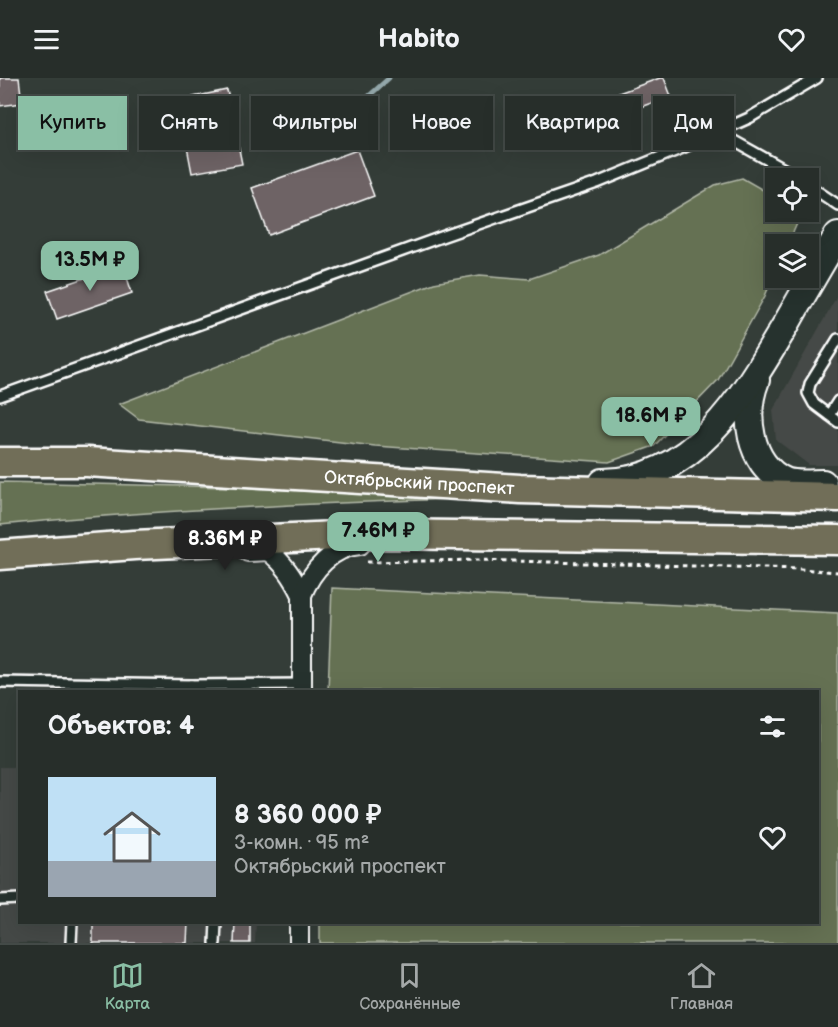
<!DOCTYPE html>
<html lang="ru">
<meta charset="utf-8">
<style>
:root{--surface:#272e2a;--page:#333a36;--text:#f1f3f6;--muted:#a4a8a8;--line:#434a47;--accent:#8abfa5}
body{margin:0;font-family:"Balsamiq Sans",sans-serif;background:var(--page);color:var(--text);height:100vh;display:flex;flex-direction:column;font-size:22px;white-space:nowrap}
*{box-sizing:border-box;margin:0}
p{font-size:20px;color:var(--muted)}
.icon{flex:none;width:33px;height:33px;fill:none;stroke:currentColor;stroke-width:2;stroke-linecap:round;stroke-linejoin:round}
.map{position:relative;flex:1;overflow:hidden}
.drawer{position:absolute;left:18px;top:612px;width:801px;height:234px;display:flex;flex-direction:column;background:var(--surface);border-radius:0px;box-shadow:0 6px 24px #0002,0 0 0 2px var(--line)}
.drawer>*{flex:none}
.guide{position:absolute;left:18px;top:18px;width:802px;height:54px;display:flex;gap:12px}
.fabs{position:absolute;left:765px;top:90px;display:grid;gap:12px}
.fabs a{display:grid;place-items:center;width:54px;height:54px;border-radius:0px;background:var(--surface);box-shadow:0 6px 24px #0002,0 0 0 2px var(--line);font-size:30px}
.price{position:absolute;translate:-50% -51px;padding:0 14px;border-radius:12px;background:var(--accent);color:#111;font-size:20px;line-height:39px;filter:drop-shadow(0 2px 3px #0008)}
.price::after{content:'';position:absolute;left:50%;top:36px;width:18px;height:14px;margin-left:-9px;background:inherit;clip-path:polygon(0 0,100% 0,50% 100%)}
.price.active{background:#222;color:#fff}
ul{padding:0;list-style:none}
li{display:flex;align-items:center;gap:18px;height:150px;padding:0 30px}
li span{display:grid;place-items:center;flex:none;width:168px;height:120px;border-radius:0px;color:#555}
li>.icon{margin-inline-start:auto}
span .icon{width:72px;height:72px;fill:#fffc;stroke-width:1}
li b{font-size:26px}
h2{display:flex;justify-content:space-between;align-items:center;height:72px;padding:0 30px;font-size:26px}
.pill{padding:0 21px;border-radius:0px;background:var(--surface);box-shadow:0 6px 24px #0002,0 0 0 2px var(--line);font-size:21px;line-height:54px}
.pill.active{background:var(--accent);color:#111}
header{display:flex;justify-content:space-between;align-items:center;height:78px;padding:0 30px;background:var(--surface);font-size:27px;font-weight:700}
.menu{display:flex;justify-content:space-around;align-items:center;height:84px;border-top:2px solid var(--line);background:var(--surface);font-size:16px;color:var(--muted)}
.menu a{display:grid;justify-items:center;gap:3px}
.menu .active{color:var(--accent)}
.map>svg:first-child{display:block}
</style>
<header><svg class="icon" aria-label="menu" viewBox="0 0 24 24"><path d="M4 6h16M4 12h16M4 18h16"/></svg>Habito<svg class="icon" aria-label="heart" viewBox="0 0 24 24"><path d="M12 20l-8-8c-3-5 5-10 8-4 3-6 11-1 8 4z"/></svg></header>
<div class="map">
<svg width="838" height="865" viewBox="0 0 838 865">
<rect width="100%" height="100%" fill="#343d38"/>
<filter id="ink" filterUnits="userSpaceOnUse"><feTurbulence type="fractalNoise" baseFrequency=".0167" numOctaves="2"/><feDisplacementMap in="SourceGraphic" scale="12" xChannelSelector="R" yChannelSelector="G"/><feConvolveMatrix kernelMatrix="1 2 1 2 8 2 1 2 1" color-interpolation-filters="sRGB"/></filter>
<g filter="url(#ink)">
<g fill="#454846">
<polygon points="838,216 838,387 809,387 776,362 773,332"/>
<polygon points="0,689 19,689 20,844 256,845 255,865 0,865"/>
</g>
<g fill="#657152" stroke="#b2b8a8" stroke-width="1.5">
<polygon points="742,100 775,119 776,134 802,134 788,166 776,166 775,194 765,218 718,302 654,368 609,384 375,368 139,341 119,326 434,205 480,197 529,201 599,177 715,107"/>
<path d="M0,404l230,5 223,12c-152,5 -302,11 -453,26z"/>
<polygon points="332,510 838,535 838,865 320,865 320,844 818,844 818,614 328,613"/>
</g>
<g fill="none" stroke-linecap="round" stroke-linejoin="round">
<polyline stroke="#93a7aa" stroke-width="5" points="360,26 389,0"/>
</g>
<g fill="#6e6365" stroke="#fff" stroke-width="1.5">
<polygon points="0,0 19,0 22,25 0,28"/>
<polygon points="660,0 664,0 671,18 565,56 558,37"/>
<polygon points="227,12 242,86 192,95 178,22"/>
<polygon points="357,72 374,118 269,157 252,110"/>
<polygon points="123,187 132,215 57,241 47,213"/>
<polygon points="93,844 188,844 187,865 93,865"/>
<polygon points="235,844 250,844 250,865 234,865"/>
</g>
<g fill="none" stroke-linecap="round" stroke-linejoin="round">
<g stroke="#fff" stroke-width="14">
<g id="lane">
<polyline points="718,54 800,100"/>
<polyline points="808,107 838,127"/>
<polyline points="838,261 810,306 808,315 814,326 838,344"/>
<polyline points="0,318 444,158 597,105 680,71 749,40 817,0"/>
<polyline points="829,337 838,323"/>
<polyline points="0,604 191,607"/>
<polyline points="190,614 191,607 303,606"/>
<polyline points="0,822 20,821"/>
<polyline points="71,865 72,844"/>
<polyline points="215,865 216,844"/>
</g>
</g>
<g stroke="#fff" stroke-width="22">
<g id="street">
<path d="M248,474l20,-1c16,12 25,26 34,44"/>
<path d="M302,614v-97c10,-25 30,-48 58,-50"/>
<polyline points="299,865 299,844"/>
</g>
</g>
<g stroke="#fff" stroke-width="30">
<g id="secondary">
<path d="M756,302c-13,33 -8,84 29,101 10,4 26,2 38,2"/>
<path d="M603,404c91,0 141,-87 182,-156 17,-30 35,-61 53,-91"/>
</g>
</g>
<g stroke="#fff" stroke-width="33">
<g id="primary">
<path id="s1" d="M0,384h87l433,27 318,8"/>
<polyline points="0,477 134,467 381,456 838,462"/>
</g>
</g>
<polyline stroke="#fff" stroke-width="3" stroke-dasharray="4.5 4.5" stroke-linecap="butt" points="367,484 478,482 800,491 838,494"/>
<use href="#lane" stroke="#26332d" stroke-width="9"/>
<use href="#street" stroke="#26332d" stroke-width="18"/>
<use href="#secondary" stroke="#26332d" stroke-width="26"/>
<use href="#primary" stroke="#716e59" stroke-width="28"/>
</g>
</g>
<g text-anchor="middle" stroke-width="4.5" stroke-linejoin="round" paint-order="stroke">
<g font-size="18" fill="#fff" stroke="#26332d">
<text dy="6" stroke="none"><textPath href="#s1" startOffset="420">Октябрьский проспект</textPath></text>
</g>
</g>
</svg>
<div class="fabs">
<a><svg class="icon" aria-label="locate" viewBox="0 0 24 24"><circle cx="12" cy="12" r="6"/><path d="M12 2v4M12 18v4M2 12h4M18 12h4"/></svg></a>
<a><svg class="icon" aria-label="layers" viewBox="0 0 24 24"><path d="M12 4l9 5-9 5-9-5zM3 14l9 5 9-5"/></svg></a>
</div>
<b class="price" style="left:90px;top:214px">13.5M ₽</b>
<b class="price" style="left:651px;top:370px">18.6M ₽</b>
<b class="price" style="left:378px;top:485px">7.46M ₽</b>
<b class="price active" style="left:225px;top:493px">8.36M ₽</b>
<div class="guide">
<a class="pill active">Купить</a>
<a class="pill">Снять</a>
<a class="pill">Фильтры</a>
<a class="pill">Новое</a>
<a class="pill">Квартира</a>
<a class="pill">Дом</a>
</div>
<section class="drawer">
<h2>Объектов: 4<svg class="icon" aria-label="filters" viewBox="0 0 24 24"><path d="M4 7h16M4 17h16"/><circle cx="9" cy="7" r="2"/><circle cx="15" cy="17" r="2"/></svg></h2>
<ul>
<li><span style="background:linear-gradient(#bfe0f5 70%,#9aa5b1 0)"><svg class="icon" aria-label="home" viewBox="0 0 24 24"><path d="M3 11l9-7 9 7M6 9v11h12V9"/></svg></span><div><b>8 360 000 ₽</b><p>3-комн. · 95 m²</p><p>Октябрьский проспект</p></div><svg class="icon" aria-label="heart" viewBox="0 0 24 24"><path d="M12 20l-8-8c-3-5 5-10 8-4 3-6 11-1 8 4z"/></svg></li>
</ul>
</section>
</div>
<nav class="menu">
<a class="active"><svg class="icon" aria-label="map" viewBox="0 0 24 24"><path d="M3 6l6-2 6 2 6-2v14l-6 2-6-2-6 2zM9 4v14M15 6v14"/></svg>Карта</a>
<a><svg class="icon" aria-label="saved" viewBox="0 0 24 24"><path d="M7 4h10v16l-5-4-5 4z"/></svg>Сохранённые</a>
<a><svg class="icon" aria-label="home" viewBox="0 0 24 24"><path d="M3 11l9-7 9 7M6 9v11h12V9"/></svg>Главная</a>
</nav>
